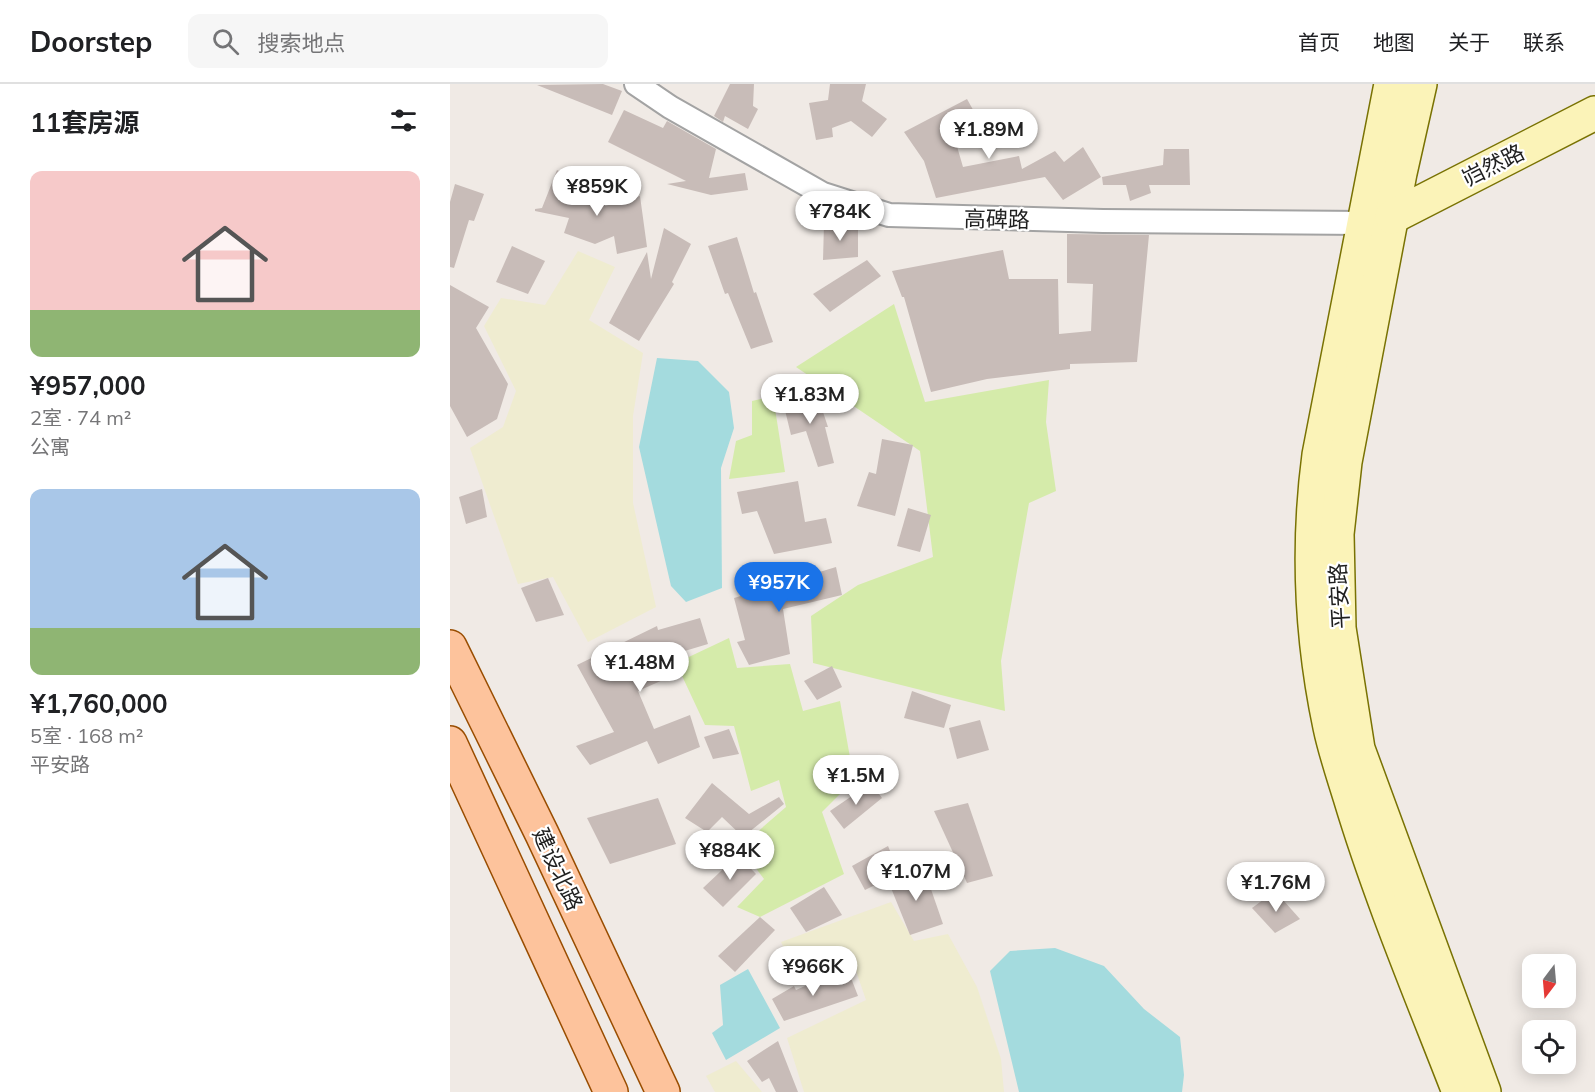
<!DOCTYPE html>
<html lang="zh">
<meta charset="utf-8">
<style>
:root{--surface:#fff;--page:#f6f6f6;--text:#202124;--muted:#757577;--line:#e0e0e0;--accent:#1a73e8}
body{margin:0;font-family:Mulish,"Noto Sans SC",sans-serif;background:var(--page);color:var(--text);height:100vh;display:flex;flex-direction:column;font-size:22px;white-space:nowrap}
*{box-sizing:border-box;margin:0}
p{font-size:20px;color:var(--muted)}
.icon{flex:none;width:33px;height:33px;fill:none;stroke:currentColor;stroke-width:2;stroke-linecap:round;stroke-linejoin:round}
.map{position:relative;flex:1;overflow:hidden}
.drawer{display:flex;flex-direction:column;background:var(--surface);width:450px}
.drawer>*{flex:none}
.needle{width:39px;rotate:196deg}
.controls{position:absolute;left:1072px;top:870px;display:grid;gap:12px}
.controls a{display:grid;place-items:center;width:54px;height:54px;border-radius:12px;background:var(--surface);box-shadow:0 3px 15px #0003;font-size:30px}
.price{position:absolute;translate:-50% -51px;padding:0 14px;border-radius:21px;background:#fff;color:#222;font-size:20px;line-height:39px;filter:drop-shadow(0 2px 3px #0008)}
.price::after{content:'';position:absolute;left:50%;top:36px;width:18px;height:14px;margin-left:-9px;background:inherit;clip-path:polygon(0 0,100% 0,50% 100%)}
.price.on{background:var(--accent);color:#fff}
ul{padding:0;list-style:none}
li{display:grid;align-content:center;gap:12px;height:318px;padding:0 30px}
li span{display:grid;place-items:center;height:186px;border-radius:12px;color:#555}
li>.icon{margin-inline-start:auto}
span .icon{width:108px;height:108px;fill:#fffc;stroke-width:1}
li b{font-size:26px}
h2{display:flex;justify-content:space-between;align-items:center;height:72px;padding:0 30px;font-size:26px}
header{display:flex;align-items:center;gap:36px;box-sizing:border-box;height:84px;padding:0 30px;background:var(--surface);border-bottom:2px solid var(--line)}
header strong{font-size:28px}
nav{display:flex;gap:33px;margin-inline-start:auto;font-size:21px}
.search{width:420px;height:54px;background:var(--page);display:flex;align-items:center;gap:15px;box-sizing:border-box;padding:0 21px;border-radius:12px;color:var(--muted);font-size:22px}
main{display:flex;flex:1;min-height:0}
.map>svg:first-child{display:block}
</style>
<header>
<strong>Doorstep</strong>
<div class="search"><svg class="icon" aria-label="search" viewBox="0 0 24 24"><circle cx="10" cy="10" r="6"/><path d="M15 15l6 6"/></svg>搜索地点</div>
<nav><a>首页</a><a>地图</a><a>关于</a><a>联系</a></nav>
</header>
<main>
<section class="drawer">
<h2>11套房源<svg class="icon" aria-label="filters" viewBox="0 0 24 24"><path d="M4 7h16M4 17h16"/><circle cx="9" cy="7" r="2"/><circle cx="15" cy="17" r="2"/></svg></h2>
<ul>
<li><span style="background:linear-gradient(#f6c9c9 75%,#8fb573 0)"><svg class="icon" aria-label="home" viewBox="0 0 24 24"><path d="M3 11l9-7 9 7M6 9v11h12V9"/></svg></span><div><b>¥957,000</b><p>2室 · 74 m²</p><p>公寓</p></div></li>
<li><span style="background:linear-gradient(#a9c7e8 75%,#8fb573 0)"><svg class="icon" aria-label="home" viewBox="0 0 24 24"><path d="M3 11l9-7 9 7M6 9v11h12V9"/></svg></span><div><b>¥1,760,000</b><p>5室 · 168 m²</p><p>平安路</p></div></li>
</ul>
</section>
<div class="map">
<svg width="1145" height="1008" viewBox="0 0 1145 1008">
<rect width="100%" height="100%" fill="#f0eae5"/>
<g fill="#efecd0">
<polygon points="128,167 165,183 139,236 193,269 183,332 183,419 206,523 138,558 103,493 68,500 20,364 53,343 66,307 34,242 51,214 95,221"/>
<polygon points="441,818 464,857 498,850 527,903 551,975 554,1008 354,1008 337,954 416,916 403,878 348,893 331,858"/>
<polygon points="286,977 312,1008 265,1008 256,992"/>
</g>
<g fill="#d5ebaa">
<polygon points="444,220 475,318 599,296 596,338 606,407 579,419 551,577 555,627 363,579 361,532 408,501 483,473 470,367 346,283"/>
<polygon points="323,312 335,388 279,395 286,357 302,351 302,317"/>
<polygon points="279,554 287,584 340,580 353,627 390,617 404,696 372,728 394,790 310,833 287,823 314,795 290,763 336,723 329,696 301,707 284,642 255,641 226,579"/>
</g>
<g fill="#a4dbde">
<polygon points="207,274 248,277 279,308 284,344 271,384 272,504 236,518 221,502 189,363"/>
<polygon points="605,864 654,882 694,925 730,953 734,991 732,1008 569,1008 540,887 560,867"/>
<polygon points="298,885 330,944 276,976 262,949 273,941 270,901"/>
</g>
<g fill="#c8bcb8">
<polygon points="153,0 172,7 162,31 87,1"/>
<polygon points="280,0 304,0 303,22 308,25 298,45 275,32 273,38 264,32"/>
<polygon points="380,0 416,0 412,17 437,35 422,53 401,37 382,44 383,53 366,56 359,19 378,16"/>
<polygon points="517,15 531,40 504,52 513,83 569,72 572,85 605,67 614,78 633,63 651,93 613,116 595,93 486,114 474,77 454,48"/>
<polygon points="174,26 213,44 217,37 266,65 259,94 295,89 298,106 261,111 217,100 236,97 158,58"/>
<polygon points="714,65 739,65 740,101 699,101 701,109 680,117 676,101 653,101 652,93 713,81"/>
<polygon points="107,86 129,98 121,120 153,116 155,122 190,112 197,163 167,170 164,152 145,160 114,149 119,134 85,127 85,125 92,124"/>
<polygon points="5,100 34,110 24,137 19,136 4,184 0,183 0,118"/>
<polygon points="374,140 408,141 408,173 373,176"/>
<polygon points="214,144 241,160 222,198 224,200 189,257 159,239 197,168 201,195"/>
<polygon points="617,150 699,151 687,278 620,280 620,285 537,295 481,308 454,213 452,213 442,187 553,166 559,195 608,195 609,250 641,247 643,200 617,199"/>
<polygon points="287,153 304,209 306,208 323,258 301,265 278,209 275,210 258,162"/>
<polygon points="62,162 95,177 78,210 46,198"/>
<polygon points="417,176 431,192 380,228 363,210"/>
<polygon points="0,201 39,223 26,244 58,300 47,335 17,353 0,322"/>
<polygon points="366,307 378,343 375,343 384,379 368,383 356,347 341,351 333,318"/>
<polygon points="432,355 463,361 445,432 407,422 419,388 426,390"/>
<polygon points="348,397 355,438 376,434 382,459 324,470 307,427 292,430 287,408"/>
<polygon points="32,405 37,433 16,440 9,413"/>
<polygon points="458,424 481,431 470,468 447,462"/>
<polygon points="386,483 392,511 333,525 340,570 299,581 287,558 295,556 284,514"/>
<polygon points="98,494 114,531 86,538 71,504"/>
<polygon points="250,534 258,560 218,572 222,592 188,607 204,645 240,631 250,663 208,680 197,657 140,681 126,662 164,648 127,581 207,542 208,546"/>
<polygon points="382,582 392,603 367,616 354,597"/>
<polygon points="462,607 501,621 494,644 454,634"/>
<polygon points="530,636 539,666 507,675 499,644"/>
<polygon points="279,645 289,670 263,675 254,653"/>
<polygon points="262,699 299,730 329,713 334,720 293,753 272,733 257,748 235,734"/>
<polygon points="421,699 432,714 394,745 380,727"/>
<polygon points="208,714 226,760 160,780 137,734"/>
<polygon points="518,719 543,792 517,799 484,727"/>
<polygon points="438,762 449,789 415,806 402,782"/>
<polygon points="288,771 306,790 273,823 253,804"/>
<polygon points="474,785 493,840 460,851 439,799"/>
<polygon points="374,803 392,831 356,848 340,824"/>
<polygon points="825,807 850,835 825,849 802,824"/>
<polygon points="310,833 325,846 285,888 268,872"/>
<polygon points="380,891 392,901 401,894 408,912 334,937 322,915 344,902 346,906"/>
<polygon points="328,957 348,1008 326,1008 319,994 312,998 297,977"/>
</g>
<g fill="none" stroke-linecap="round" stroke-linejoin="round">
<g stroke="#a3a3a3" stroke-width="26">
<polyline id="street" points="186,0 220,23 373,110 439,131 653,137 914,139 928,136"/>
</g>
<g stroke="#797203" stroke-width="36">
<g id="secondary">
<path d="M941,0l-72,371c-12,91 -8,182 11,272 5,24 13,47 20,70 30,100 71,197 109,295"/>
<polyline points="970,0 950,89 895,378 887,450 889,544 908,665 1034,1008"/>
<polyline points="942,133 1145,29"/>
</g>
</g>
<g stroke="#994d00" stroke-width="36">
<g id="primary">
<polyline points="0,563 92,750 213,1008"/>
<polyline points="0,659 161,1008"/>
</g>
</g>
<use href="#street" stroke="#fff" stroke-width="22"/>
<use href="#secondary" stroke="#fbf3b8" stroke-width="33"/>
<use href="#primary" stroke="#fdc39c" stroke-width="33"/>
</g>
<g text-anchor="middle" stroke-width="4.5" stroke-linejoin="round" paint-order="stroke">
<g font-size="22" fill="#1f1f1f" stroke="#fff">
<text transform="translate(1043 81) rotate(-27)" y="8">岿然路</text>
<text transform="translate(547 135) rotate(1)" y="8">高碑路</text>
<text transform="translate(889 512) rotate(-93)" y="8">平安路</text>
<text transform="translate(108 785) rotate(65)" y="8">建设北路</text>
</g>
</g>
</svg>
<div class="controls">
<a><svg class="needle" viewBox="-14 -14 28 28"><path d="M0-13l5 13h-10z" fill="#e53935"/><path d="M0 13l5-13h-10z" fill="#757577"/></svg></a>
<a><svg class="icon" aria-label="locate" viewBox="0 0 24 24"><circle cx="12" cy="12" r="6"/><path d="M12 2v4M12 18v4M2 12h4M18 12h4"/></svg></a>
</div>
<b class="price" style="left:539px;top:76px">¥1.89M</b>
<b class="price" style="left:147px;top:133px">¥859K</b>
<b class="price" style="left:390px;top:158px">¥784K</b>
<b class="price" style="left:360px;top:341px">¥1.83M</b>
<b class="price on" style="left:329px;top:529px">¥957K</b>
<b class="price" style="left:190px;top:609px">¥1.48M</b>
<b class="price" style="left:406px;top:722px">¥1.5M</b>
<b class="price" style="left:280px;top:797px">¥884K</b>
<b class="price" style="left:466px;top:818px">¥1.07M</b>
<b class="price" style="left:826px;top:829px">¥1.76M</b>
<b class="price" style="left:363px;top:913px">¥966K</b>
</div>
</main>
